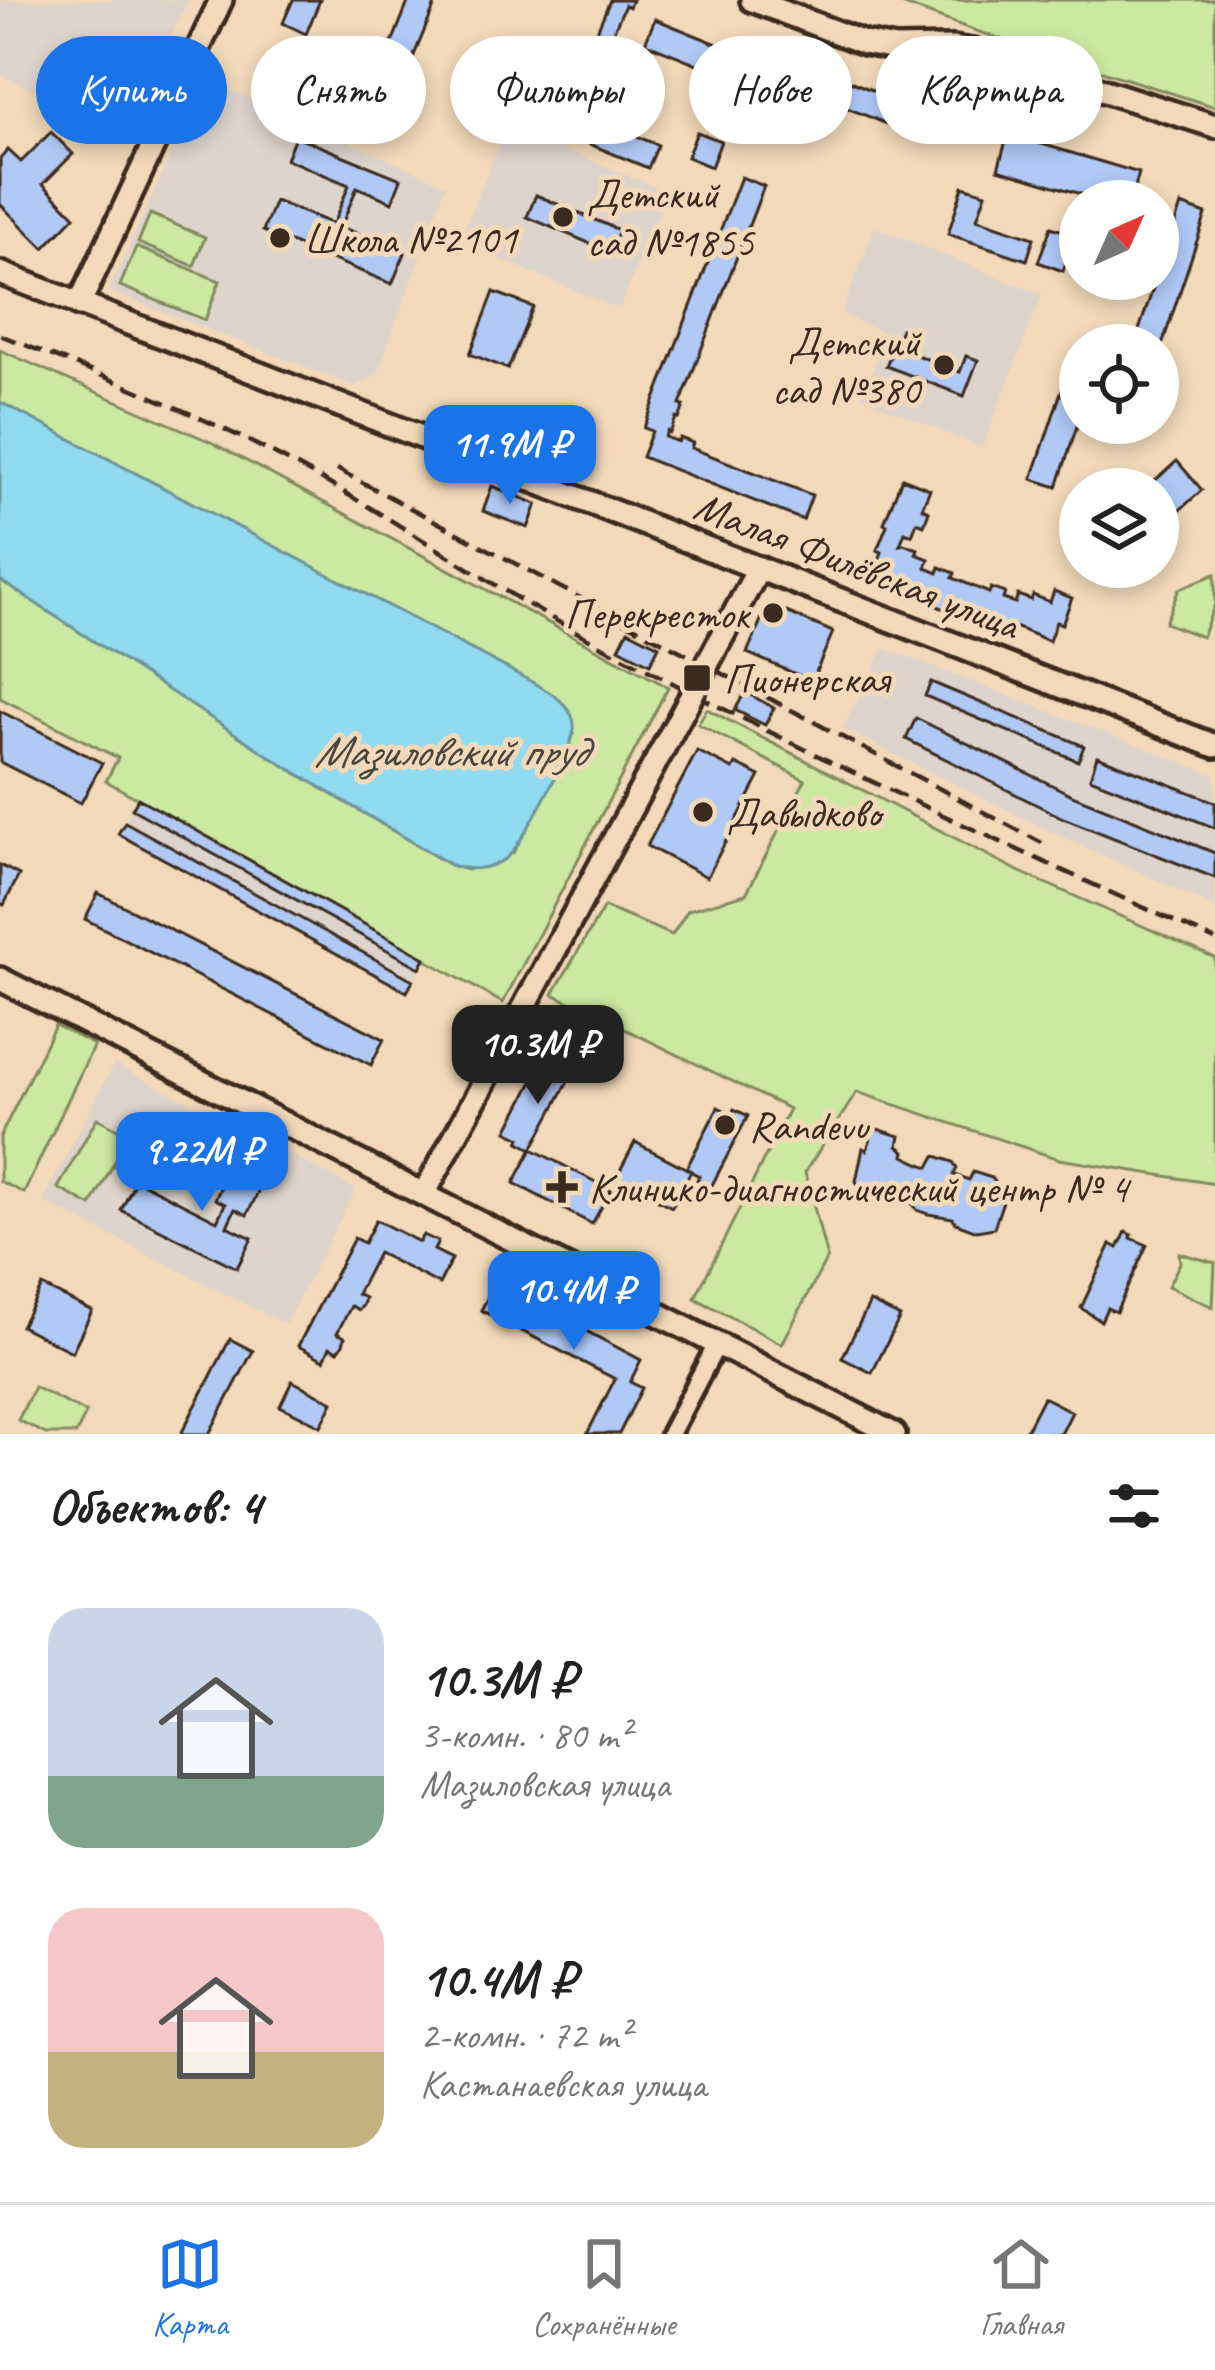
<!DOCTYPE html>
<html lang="ru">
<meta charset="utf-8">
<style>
:root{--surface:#fff;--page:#f6f6f6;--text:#222;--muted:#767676;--line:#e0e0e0;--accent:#1a73e8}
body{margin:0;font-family:Caveat,sans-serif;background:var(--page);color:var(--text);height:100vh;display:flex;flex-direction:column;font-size:45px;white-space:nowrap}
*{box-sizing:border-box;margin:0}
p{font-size:39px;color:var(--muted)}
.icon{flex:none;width:66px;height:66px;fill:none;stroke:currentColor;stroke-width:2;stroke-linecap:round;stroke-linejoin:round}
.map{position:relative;height:1434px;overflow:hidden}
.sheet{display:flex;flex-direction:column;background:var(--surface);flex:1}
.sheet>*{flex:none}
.hud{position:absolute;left:36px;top:36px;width:1143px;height:108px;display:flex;gap:24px}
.needle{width:78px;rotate:45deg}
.fabs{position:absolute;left:1059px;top:180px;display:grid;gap:24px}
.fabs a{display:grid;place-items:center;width:120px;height:120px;border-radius:50%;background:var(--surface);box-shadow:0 6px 18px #0003;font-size:60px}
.price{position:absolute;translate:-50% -102px;padding:0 27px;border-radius:24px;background:var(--accent);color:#fff;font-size:39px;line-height:78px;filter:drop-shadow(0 3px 6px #0008)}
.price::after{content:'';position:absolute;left:50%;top:72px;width:36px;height:27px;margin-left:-18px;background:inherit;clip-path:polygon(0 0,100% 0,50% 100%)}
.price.active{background:#222;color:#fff}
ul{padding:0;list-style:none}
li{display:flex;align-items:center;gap:36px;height:300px;padding:0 48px}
li span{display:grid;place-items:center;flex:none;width:336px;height:240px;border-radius:36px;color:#555}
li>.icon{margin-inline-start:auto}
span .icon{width:144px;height:144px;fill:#fffc;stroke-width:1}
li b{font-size:51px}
h2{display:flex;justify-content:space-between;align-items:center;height:144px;padding:0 48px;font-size:51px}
.chip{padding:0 42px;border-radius:54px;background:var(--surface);box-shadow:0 6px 18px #0003;font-size:42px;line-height:108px}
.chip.active{background:var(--accent);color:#fff}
.menu{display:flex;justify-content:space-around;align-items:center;height:168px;border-top:3px solid var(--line);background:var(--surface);font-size:33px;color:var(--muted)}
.menu a{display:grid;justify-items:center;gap:6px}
.menu .active{color:var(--accent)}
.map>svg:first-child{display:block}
</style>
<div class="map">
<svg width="1215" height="1434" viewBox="0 0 1215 1434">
<rect width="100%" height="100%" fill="#f1d9b9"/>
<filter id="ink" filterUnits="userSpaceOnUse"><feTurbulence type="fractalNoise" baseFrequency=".00833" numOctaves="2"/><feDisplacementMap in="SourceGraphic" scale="24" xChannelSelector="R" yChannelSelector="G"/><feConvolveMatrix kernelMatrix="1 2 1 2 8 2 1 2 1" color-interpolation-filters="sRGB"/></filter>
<g filter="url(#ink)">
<g fill="#ded4cc">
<polygon points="0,0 188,0 128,130 0,75"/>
<polygon points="205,79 446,185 377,375 355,386 109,291"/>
<polygon points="507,126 668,192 619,309 459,242"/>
<polygon points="875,227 1042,295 982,448 862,397 887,334 841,314"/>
<polygon points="884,648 1215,775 1215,907 1050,831 843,729"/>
<polygon points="138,798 425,958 407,992 118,834"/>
<polygon points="114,1064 356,1189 285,1324 43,1201"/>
</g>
<g fill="#cbe9a0" stroke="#838a5f" stroke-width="3">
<polygon points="891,0 1215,0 1215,107 979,32"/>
<polygon points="150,214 205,237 194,266 138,243"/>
<polygon points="136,247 220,281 205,320 120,286"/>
<polygon points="0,350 211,442 668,687 503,1003 106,781 118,758 0,698 0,580 280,763 450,865 467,870 513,853 545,795 574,734 512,671 0,402"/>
<polygon points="1215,574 1215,604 1202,637 1165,623 1179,589"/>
<polygon points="707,709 1020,872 1215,958 1215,1184 1059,1159 857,1092 805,1172 827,1258 782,1344 695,1298 789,1109 553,994 604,907 672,935 688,910 746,894 805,780 698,724"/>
<polygon points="55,1025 94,1045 24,1193 0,1181 0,1137"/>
<polygon points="97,1118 129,1135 91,1206 58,1188"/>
<polygon points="1179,1253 1215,1263 1213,1307 1168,1286 1180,1263"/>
<polygon points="34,1387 86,1413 76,1434 46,1434 18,1420"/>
</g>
<path fill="#90dbf0" stroke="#6e949c" stroke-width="3" d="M0,402l512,269c18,11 51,24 60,45 2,5 3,12 1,18 -4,20 -53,116 -68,125 -16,11 -37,12 -54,6l-171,-102 -280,-183z"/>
<g fill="#b0c9f7" stroke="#3b2a1e" stroke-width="3">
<polygon points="293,0 320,0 306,34 283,23"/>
<polygon points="409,0 437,0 405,77 382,68"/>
<polygon points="610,0 632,0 629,7 625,5 611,37 597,31"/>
<polygon points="655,19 794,75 784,99 645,43"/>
<polygon points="802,62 942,118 932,142 792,86"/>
<polygon points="515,87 658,145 648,168 506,110"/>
<polygon points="51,132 73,154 43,184 75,216 44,248 0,204 0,159 8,150 21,162"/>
<polygon points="697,132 721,141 711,167 687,157"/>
<polygon points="1008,134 1139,173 1131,201 1104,201 998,169"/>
<polygon points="295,136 401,179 392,202 357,187 341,227 405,253 392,284 263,231 275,201 333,224 349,185 286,159"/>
<polygon points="741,177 764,186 680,405 684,406 679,419 676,418 670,433 667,431 665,437 678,442 680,438 693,443 691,448 812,495 803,520 642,457 652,431 644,428"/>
<polygon points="963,186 986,193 977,219 1034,238 1027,260 948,234"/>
<polygon points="536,195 619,230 610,252 527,217"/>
<polygon points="1181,205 1206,214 1158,357 1158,345 1134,345"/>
<polygon points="1051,227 1075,235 1063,271 1038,262"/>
<polygon points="494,292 533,307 508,369 470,354"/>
<polygon points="901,329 913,334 906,351 960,372 966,356 978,360 964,396 886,366"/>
<polygon points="1066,377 1080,382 1080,417 1057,487 1032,479"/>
<polygon points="1177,461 1202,490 1173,516 1164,505 1158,511 1158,489 1148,487"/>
<polygon points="902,478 930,489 922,508 929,511 924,525 917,522 912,535 905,532 900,545 904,544 918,549 916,554 929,559 926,568 938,573 940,567 955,573 953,578 989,593 991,588 1005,593 1003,599 1015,603 1018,595 1031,600 1033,595 1050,602 1054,591 1072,598 1062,624 1056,622 1049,641 1007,624 1004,632 914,597 917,588 875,572 882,552 877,550 887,525 884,523"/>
<polygon points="492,486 537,504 528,528 483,511"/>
<polygon points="768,604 833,632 812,681 747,653"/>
<polygon points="628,630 659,646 650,664 619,648"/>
<polygon points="931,682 1084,746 1078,761 925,696"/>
<polygon points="745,692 774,708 765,725 735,710"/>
<polygon points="0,711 102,763 81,803 0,762"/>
<polygon points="916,718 1072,795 1215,853 1215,878 1063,818 906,739"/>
<polygon points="697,751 733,769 736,764 760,776 707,877 647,846"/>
<polygon points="1097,756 1215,802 1215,828 1090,778"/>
<polygon points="138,798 425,958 420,968 132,809"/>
<polygon points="125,822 413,980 407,992 118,834"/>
<polygon points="0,865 19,875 4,905 0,903"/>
<polygon points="98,893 384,1039 371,1065 85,919"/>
<polygon points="540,1068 554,1076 556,1071 570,1078 532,1149 519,1142 521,1138 507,1131"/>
<polygon points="718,1107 732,1114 734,1109 748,1116 711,1187 697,1180 699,1176 686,1169"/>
<polygon points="874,1128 900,1136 898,1146 905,1151 904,1156 921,1164 929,1167 935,1156 939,1157 953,1162 957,1168 954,1175 969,1180 973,1172 992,1178 1000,1189 998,1196 1004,1198 994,1228 977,1231 956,1223 953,1218 928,1214 917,1210 913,1204 896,1199 889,1202 860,1188 856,1181 863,1148 867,1150"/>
<polygon points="635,1142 691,1171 672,1207 616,1178"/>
<polygon points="532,1149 611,1190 592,1224 514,1183"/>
<polygon points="234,1159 266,1176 247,1215 235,1209 227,1226 252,1238 237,1268 121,1210 136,1180 217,1221 225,1204 215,1199"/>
<polygon points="376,1220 419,1242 423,1235 430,1238 438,1242 434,1250 452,1259 439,1284 378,1253 357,1294 365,1298 363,1305 359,1310 351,1306 337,1333 345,1337 343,1344 338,1351 330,1347 324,1360 298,1346 354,1238 364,1243"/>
<polygon points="1126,1232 1132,1235 1131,1238 1147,1245 1116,1312 1107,1308 1101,1321 1081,1308 1111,1244 1118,1248"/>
<polygon points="495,1283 641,1360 630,1382 642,1388 619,1434 587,1434 615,1379 481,1310"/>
<polygon points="42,1286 92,1311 72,1352 21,1326"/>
<polygon points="870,1302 900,1317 872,1373 842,1358"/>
<polygon points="230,1339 253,1351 209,1434 181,1434"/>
<polygon points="292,1381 333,1402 321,1426 280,1406"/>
<polygon points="1043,1397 1072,1412 1061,1434 1024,1434"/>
</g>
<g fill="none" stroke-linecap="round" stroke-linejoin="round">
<g stroke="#3b2a1e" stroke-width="26">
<polyline id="minor" points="670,1434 717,1344"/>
</g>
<g stroke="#3b2a1e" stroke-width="30">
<g id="tertiary">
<polyline points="752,0 864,43 895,49 953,48 985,53 1215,126"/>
<polyline points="0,273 1215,746"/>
<polyline points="79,305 221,0"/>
<polyline points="710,659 759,568"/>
<polyline points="0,979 894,1434"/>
<polyline points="424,1194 689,700"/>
</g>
</g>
<use href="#minor" stroke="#f1d9b9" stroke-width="16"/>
<use href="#tertiary" stroke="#f1d9b9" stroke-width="21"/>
<g stroke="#3b2a1e" stroke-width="4.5" stroke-dasharray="18 9" stroke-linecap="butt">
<path d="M0,335c95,38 191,75 282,123 100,52 191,117 289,171 209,114 427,212 644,311"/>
<polyline points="337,469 1042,843"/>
</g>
<g stroke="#3b2a1e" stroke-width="30" stroke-linecap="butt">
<polyline id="tertiary-bridge" points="689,700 710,659"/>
</g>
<use href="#tertiary-bridge" stroke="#f1d9b9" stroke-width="21"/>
</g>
</g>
<g fill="#3b2a1e" stroke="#f1d9b9" stroke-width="4.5">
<circle cx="563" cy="217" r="12"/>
<circle cx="280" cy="238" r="12"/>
<circle cx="944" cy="365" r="12"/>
<circle cx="773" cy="613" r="12"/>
<rect x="682" y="663" width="30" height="30" rx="6"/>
<circle cx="703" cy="812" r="12"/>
<circle cx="725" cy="1125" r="12"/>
<path d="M556 1169h12v12h12v12h-12v12h-12v-12h-12v-12h12z"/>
</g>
<g text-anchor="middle" stroke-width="10" stroke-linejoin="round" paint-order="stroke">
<g font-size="42" fill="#3b2a1e" stroke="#f1d9b9" text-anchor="start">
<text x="587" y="208">Детский<tspan x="587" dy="48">сад №1855</tspan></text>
<text x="304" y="253">Школа №2101</text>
<text x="920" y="356" text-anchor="end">Детский<tspan x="920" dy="48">сад №380</tspan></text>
<text x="749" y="628" text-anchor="end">Перекресток</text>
<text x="724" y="693">Пионерская</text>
<text x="727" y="827">Давыдково</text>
<text x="749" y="1140">Randevu</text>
<text x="589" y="1202">Клинико-диагностический центр № 4</text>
</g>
<g font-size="42" fill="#3b2a1e" stroke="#f1d9b9">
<text transform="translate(857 564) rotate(21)" y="15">Малая Филёвская улица</text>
</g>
<g font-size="45" font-style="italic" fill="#48453e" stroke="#f1d9b9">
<text x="450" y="766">Мазиловский пруд</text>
</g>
</g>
</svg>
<div class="fabs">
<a><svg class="needle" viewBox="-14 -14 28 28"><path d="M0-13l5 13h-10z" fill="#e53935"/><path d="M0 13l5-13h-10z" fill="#767676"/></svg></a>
<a><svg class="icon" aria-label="locate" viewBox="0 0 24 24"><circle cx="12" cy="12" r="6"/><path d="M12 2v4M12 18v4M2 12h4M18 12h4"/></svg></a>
<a><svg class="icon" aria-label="layers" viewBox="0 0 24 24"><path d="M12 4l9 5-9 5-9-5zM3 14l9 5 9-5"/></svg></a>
</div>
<b class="price" style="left:510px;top:507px">11.9M ₽</b>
<b class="price active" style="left:538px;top:1107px">10.3M ₽</b>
<b class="price" style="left:202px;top:1214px">9.22M ₽</b>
<b class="price" style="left:574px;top:1353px">10.4M ₽</b>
<div class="hud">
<a class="chip active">Купить</a>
<a class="chip">Снять</a>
<a class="chip">Фильтры</a>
<a class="chip">Новое</a>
<a class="chip">Квартира</a>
</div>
</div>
<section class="sheet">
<h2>Объектов: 4<svg class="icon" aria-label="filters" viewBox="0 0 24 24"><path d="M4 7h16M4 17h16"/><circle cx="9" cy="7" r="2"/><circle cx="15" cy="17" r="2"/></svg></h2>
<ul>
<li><span style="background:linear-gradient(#c9d6e8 70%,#7fa58c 0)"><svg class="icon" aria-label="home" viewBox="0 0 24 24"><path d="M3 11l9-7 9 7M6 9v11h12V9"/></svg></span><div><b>10.3M ₽</b><p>3-комн. · 80 m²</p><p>Мазиловская улица</p></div></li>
<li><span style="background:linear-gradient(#f6c9c9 60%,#c2b280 0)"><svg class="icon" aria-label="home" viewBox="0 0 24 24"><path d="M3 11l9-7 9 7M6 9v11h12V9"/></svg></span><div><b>10.4M ₽</b><p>2-комн. · 72 m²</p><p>Кастанаевская улица</p></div></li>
</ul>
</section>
<nav class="menu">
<a class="active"><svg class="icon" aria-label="map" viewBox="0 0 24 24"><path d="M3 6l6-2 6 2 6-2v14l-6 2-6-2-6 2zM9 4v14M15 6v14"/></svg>Карта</a>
<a><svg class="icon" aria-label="saved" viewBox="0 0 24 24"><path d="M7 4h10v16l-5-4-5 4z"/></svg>Сохранённые</a>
<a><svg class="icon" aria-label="home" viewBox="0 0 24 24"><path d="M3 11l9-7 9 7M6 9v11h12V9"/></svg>Главная</a>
</nav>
